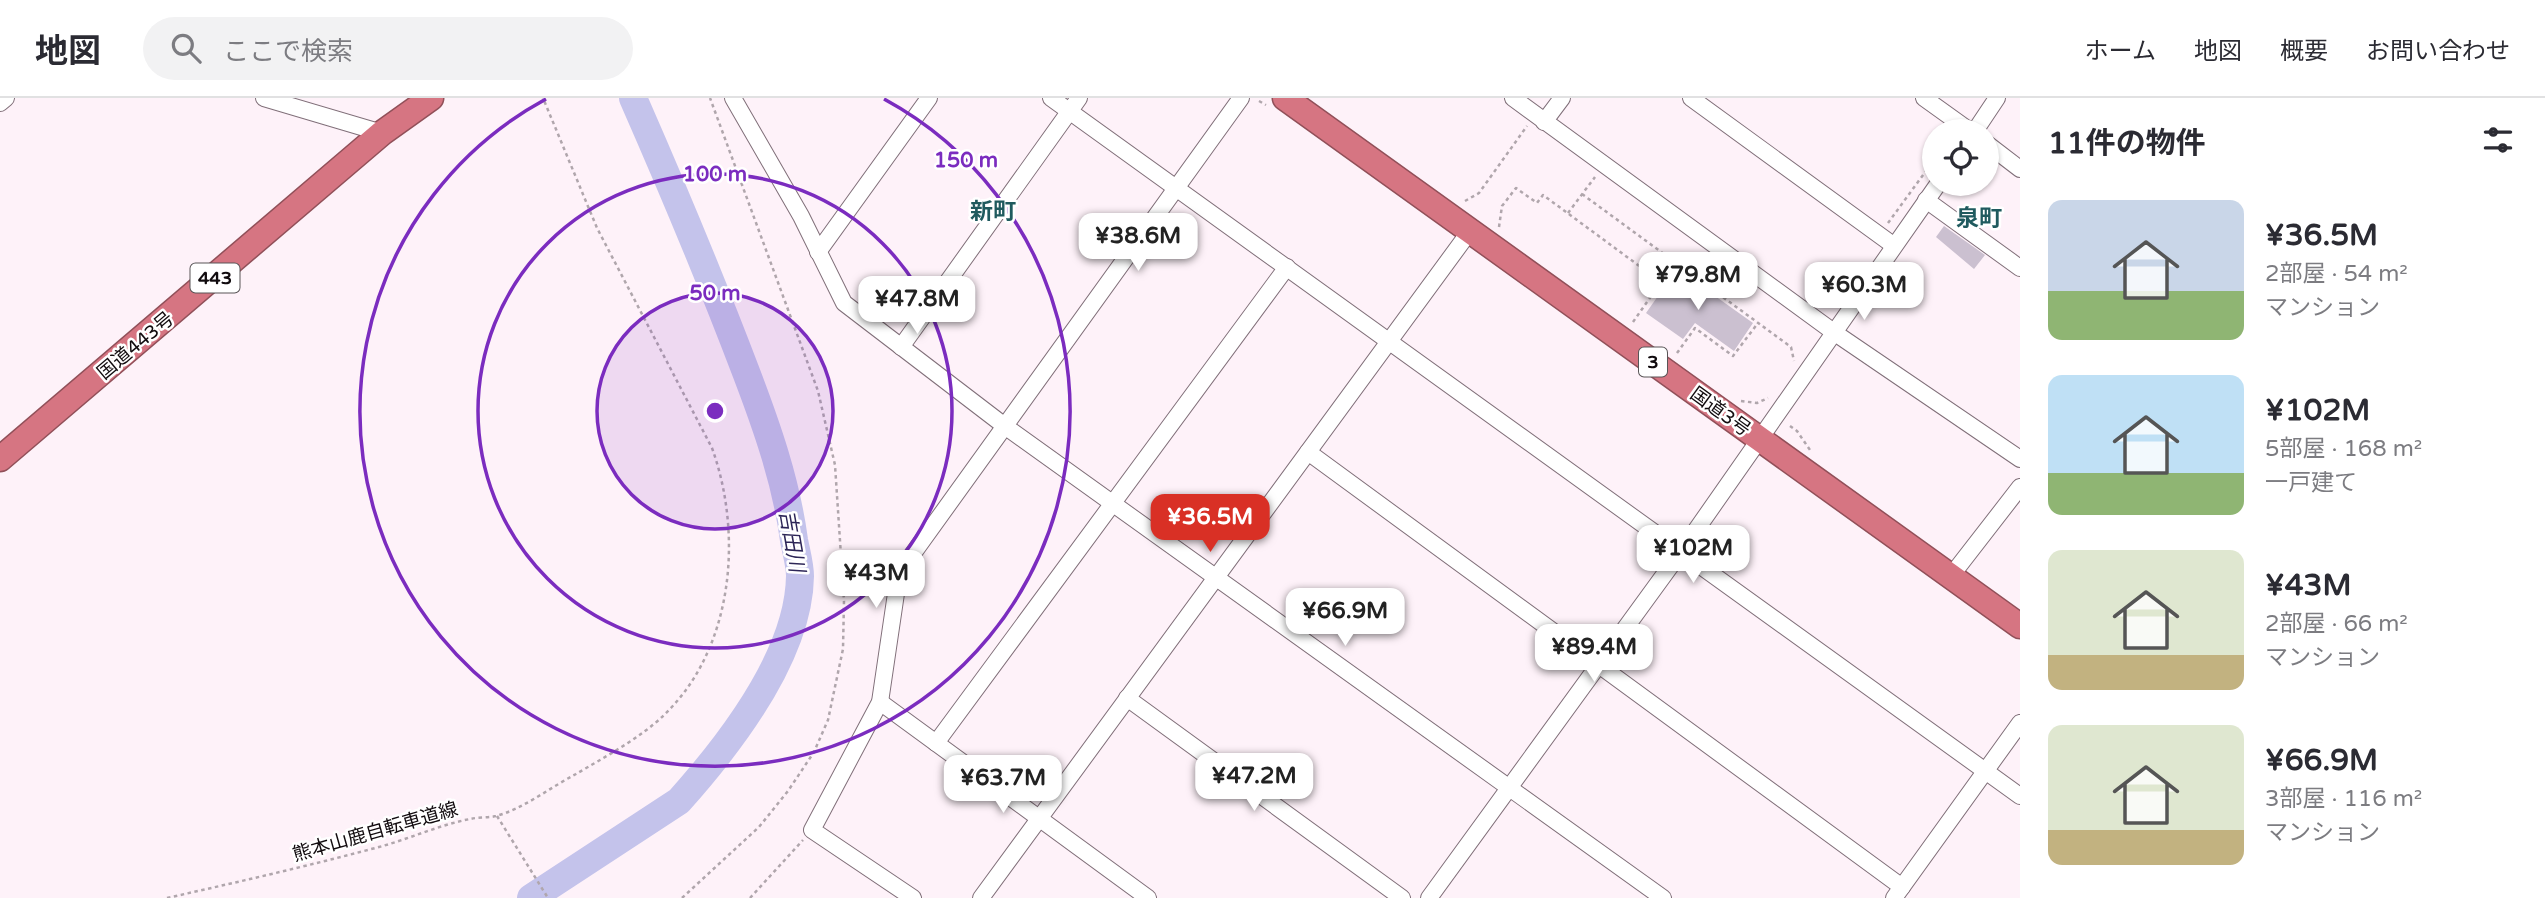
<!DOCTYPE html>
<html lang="ja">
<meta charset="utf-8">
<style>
:root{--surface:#fff;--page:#f2f2f3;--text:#2b2b33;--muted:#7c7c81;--line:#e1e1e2;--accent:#d93025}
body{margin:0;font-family:"Varela Round","Noto Sans JP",sans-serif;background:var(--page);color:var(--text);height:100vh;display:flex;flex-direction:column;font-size:26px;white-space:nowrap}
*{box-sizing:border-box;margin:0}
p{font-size:23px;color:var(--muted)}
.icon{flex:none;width:38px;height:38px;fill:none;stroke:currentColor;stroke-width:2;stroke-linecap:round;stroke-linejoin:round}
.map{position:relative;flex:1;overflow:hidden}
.details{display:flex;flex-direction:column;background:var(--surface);width:525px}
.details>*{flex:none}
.buttons{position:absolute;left:1922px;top:21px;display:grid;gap:14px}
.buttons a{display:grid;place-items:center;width:77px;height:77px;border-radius:50%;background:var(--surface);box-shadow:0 2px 5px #0004;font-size:35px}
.price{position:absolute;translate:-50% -60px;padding:0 16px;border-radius:14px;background:#fff;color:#222;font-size:23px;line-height:46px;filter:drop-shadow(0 2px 4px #0008)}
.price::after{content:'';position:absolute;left:50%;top:42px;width:21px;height:16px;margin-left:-10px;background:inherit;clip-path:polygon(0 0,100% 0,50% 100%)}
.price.current{background:var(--accent);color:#fff}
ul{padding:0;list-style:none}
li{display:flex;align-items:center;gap:21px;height:175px;padding:0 28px}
li span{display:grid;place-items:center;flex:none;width:196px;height:140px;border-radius:14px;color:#555}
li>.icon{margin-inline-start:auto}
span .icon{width:84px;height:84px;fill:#fffc;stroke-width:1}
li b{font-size:30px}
h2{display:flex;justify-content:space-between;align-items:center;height:84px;padding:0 28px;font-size:30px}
header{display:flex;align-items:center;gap:42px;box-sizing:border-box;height:98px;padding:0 35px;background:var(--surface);border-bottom:2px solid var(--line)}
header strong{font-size:33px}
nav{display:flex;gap:38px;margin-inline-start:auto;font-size:24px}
.search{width:490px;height:63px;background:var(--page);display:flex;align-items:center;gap:18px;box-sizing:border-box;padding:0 24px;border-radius:38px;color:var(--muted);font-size:26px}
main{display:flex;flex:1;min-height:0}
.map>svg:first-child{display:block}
</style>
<header>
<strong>地図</strong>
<div class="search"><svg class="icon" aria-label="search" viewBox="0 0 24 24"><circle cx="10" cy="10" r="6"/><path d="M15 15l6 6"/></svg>ここで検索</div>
<nav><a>ホーム</a><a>地図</a><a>概要</a><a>お問い合わせ</a></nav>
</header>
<main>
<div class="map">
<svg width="2020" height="800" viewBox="0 0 2020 800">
<rect width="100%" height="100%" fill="#fef2f9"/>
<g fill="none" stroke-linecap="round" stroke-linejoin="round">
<path stroke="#c4c3eb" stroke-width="28" d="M531,800l148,-97c50,-56 120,-146 121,-225 0,-11 -4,-25 -6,-36 -8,-59 -27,-113 -48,-168 -35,-92 -73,-183 -113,-274"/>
</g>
<g fill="#cbc0d0">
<polygon points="1944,128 1985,157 1974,171 1936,139"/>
<polygon points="1677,171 1753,225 1734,253 1695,225 1683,241 1646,215"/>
</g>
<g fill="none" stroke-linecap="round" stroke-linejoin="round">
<g stroke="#806f79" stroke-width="18">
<g id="minor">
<polyline points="264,0 382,35"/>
<polyline points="733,0 801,118 844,205 1006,329 1663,800"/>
<polyline points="1051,0 2020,698"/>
<polyline points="1513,0 1835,235 2020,361"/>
<polyline points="1691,0 1893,147"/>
<polyline points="1924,0 1970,33"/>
<polyline points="0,5 6,0"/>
<polyline points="1544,24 1562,0"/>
<polyline points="1975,33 1997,0"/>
<polyline points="1986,45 2020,71"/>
<polyline points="1926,102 2020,170"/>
<polyline points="818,154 929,0"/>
<polyline points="901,249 1079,0"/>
<polyline points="1308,354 1902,789"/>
<polyline points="1951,478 2020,389"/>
<polyline points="1127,600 1402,800"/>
<polyline points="880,604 1148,800"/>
<polyline points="936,645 1287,169"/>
<polyline points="913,800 812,732 880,604 899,475 1241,0"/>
<polyline points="981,800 1470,133"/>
<polyline points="1429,800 1680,455 1938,86"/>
<polyline points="1894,800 2020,625"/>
</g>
</g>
<g stroke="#915059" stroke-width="27">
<g id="highway">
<polyline points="1285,0 2020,528"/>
<polyline points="0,361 382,35 431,0"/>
</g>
</g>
<g stroke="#b0a6ac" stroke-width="2.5" stroke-dasharray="3.5 3.5" stroke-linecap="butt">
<polyline points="1259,3 1266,7"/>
<polyline points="1582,96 1791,249 1794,263"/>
<polyline points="1465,103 1479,95 1527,28"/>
<polyline points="1568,115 1595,79"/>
<polyline points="1888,125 1934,62"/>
<polyline points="1499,129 1502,108 1516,90 1537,105 1543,97 1661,184"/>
<polyline points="1633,224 1675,164"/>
<polyline points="1677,255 1695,230 1733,258 1758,225"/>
<polyline points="1741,303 1757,305 1768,300"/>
<polyline points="1790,328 1797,333 1810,352"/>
<polyline points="497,718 548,800"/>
<path d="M167,800c71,-16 141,-32 212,-51 30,-8 60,-22 91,-28 8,-2 18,-1 26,-3 27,-7 55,-29 80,-42 27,-16 66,-37 88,-59 70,-67 79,-181 48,-267l-115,-220 -54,-130"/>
<polyline points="682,800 759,729 788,693 814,654 828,622 843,551 844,503 835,367 818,293 710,0"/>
<polyline points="750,800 803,742"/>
</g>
<use href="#minor" stroke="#fff" stroke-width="16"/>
<use href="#highway" stroke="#d67582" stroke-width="24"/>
</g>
<circle cx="715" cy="313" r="118" fill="#7b2cbf" fill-opacity=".12"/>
<g fill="none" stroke="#7b2cbf" stroke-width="3.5">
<circle cx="715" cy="313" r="118"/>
<circle cx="715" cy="313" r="237"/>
<path d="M884 1A355 355 0 1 1 546 1"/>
</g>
<g text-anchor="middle" stroke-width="5" stroke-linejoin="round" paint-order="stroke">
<g fill="#fff" stroke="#585456" stroke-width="2">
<rect x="190.5" y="165.5" width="49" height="29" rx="5"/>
<rect x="1639" y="249.5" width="28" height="29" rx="5"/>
</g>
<g font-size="18" font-weight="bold" fill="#110b0e">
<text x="215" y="186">443</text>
<text x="1653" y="270">3</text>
</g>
<g font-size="19" fill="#110b0e" stroke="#fff">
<text transform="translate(135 247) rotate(-40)" y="7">国道443号</text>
<text transform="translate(1721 313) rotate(36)" y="7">国道3号</text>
<text transform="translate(375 733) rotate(-16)" y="7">熊本山鹿自転車道線</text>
</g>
<g font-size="21" font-style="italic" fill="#2d2657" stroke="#fff">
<text transform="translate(792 443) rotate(80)" y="7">吉田川</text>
</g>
<g font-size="23" font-weight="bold" fill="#1f5a5e" stroke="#fff">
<text x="993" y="121">新町</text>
<text x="1979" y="128">泉町</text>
</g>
</g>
<circle cx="715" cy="313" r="10" fill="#7b2cbf" stroke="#fff" stroke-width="3.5"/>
<g font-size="21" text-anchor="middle" font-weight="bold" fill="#7b2cbf" stroke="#fff" stroke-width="5" stroke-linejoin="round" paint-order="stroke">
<text x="966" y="69">150 m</text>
<text x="715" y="83">100 m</text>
<text x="715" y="202">50 m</text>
</g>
</svg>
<div class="buttons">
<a><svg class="icon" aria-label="locate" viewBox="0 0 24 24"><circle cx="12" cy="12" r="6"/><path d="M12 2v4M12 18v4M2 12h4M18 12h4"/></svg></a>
</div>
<b class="price" style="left:1138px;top:175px">¥38.6M</b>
<b class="price" style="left:1698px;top:214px">¥79.8M</b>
<b class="price" style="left:1864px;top:224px">¥60.3M</b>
<b class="price" style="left:917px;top:238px">¥47.8M</b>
<b class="price current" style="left:1210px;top:456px">¥36.5M</b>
<b class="price" style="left:1693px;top:487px">¥102M</b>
<b class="price" style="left:876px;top:512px">¥43M</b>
<b class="price" style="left:1345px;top:550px">¥66.9M</b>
<b class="price" style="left:1594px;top:586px">¥89.4M</b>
<b class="price" style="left:1254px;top:715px">¥47.2M</b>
<b class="price" style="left:1003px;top:717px">¥63.7M</b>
</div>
<section class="details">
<h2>11件の物件<svg class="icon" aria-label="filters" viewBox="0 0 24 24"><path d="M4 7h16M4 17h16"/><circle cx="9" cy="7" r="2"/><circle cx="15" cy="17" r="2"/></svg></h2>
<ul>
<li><span style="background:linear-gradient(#c9d6e8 65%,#8fb573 0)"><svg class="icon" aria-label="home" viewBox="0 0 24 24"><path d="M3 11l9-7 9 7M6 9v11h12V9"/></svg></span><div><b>¥36.5M</b><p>2部屋 · 54 m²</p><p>マンション</p></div></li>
<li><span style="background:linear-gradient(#bfe0f5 70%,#8fb573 0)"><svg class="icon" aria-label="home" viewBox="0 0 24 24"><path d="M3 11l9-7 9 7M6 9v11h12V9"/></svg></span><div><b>¥102M</b><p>5部屋 · 168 m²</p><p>一戸建て</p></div></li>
<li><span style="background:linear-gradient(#dfe7d0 75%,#c2b280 0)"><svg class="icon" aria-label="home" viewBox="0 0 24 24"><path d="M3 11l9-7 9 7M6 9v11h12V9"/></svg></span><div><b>¥43M</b><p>2部屋 · 66 m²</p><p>マンション</p></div></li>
<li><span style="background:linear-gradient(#dfe7d0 75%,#c2b280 0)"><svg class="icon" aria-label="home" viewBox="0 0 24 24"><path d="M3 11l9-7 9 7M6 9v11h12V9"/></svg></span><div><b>¥66.9M</b><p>3部屋 · 116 m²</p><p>マンション</p></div></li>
</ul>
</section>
</main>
